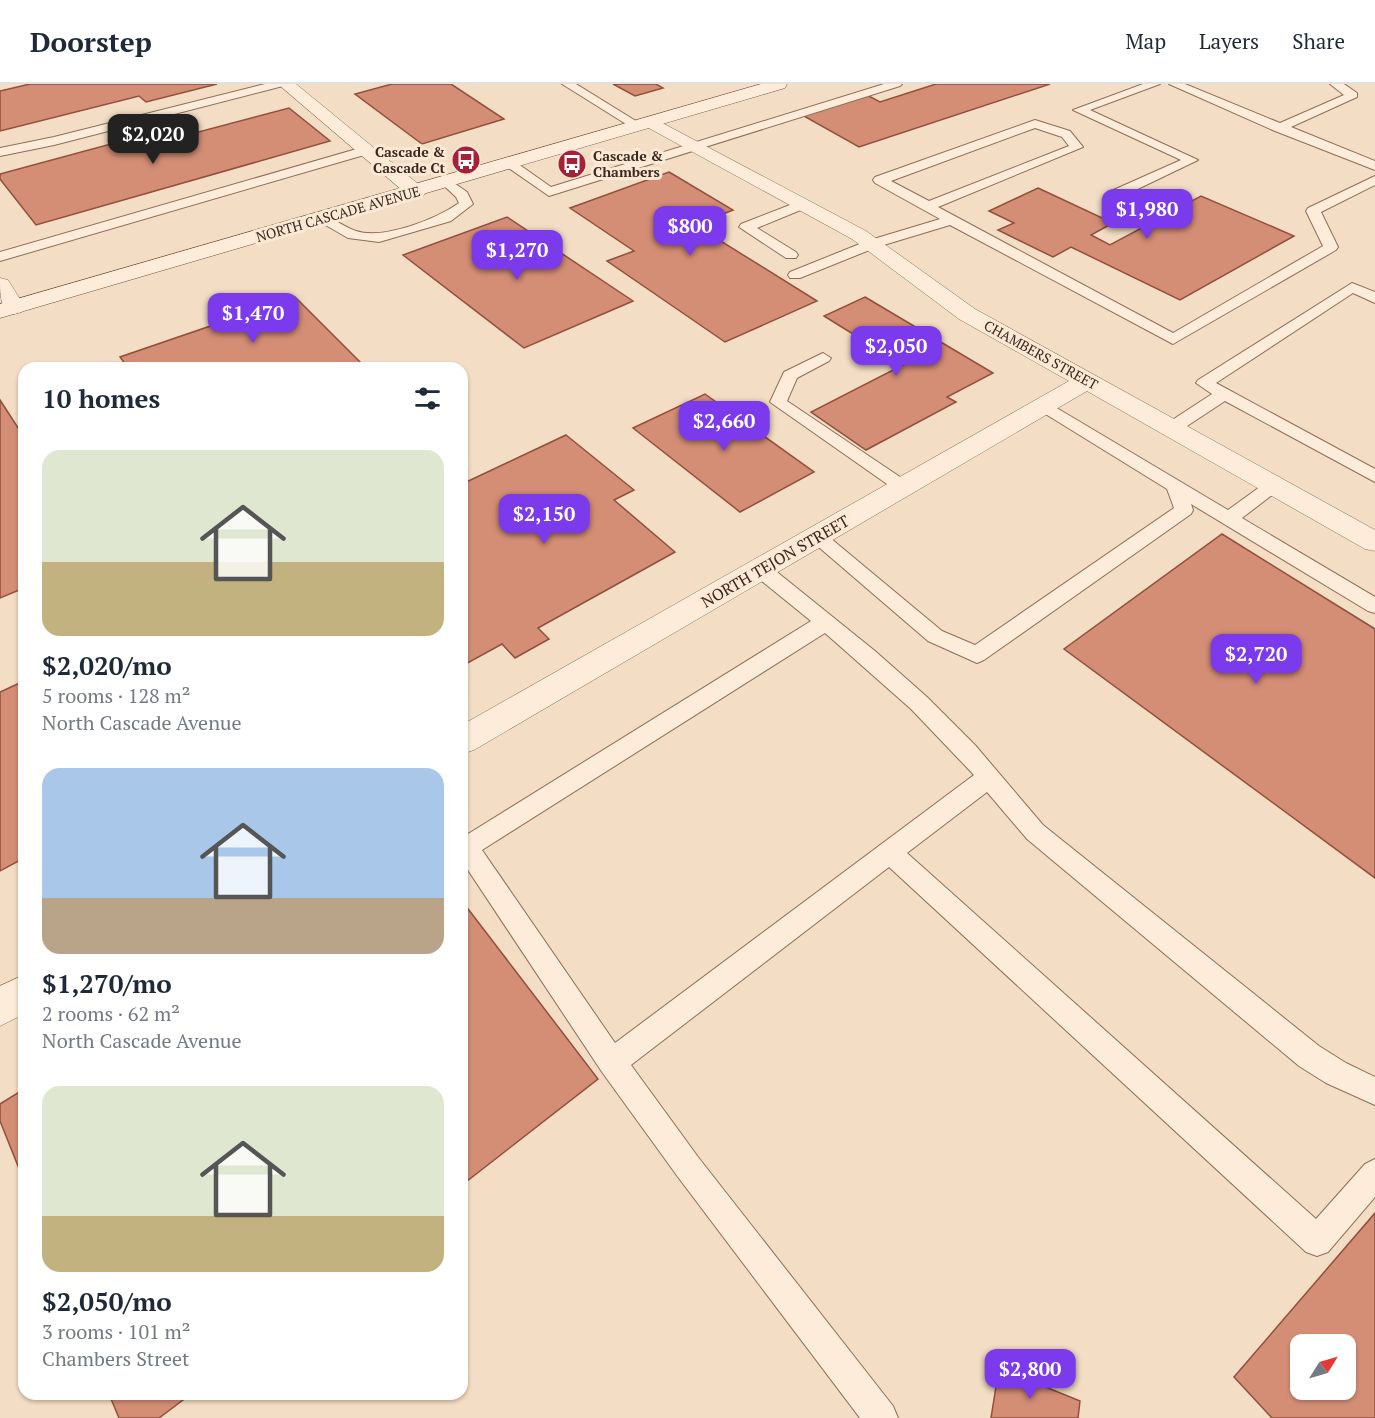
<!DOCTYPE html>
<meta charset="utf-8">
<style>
:root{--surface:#fff;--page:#f2f2f3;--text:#1f2937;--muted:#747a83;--line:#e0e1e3;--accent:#7c3aed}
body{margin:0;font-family:"PT Serif",serif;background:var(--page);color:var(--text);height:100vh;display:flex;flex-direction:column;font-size:22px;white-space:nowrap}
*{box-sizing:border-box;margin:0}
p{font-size:20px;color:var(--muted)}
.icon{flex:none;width:33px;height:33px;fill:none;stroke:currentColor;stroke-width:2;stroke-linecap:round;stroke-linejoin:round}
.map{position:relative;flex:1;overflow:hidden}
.details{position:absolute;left:18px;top:278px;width:450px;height:1038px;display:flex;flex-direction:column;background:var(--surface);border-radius:18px;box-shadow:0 2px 4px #0004}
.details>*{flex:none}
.needle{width:39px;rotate:53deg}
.fabs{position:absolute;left:1290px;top:1250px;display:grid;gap:12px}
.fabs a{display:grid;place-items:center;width:66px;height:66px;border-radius:12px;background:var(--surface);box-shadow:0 2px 4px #0004;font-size:30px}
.price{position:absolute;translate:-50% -51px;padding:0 14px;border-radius:12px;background:var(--accent);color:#fff;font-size:20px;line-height:39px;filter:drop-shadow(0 2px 3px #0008)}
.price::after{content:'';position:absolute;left:50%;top:36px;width:18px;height:14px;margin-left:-9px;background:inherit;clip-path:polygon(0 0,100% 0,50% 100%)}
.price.current{background:#222;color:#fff}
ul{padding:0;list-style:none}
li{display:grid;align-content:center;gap:12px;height:318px;padding:0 24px}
li span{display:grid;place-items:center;height:186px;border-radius:18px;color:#555}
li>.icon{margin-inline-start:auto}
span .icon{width:108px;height:108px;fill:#fffc;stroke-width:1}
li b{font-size:26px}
h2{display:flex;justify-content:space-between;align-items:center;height:72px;padding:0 24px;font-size:26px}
header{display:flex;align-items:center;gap:36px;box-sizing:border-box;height:84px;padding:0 30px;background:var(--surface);border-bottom:2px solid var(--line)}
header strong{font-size:28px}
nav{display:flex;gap:33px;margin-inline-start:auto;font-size:21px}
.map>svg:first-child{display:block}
</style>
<header>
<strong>Doorstep</strong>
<nav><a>Map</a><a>Layers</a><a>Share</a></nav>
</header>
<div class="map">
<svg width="1375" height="1334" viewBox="0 0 1375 1334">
<rect width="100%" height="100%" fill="#f3ddc4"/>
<g fill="#d58e76" stroke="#924f3b" stroke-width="1.5" fill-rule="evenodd">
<polygon points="30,0 217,0 146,18 139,12 0,47 0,7"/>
<polygon points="392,0 451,0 504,35 422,60 355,10"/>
<polygon points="613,0 656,0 663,4 635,12"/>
<polygon points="936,0 1050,0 859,63 802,31 867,11 880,18"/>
<polygon points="289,24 330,57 36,141 0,95 0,90 118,58 127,67"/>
<polygon points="669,88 733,126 695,141 817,217 725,258 607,177 634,167 570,124"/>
<polygon points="1038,104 1113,139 1091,151 1110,161 1201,112 1294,152 1180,216 1071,163 1053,173 998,146 1014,139 989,127"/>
<polygon points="507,133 633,217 524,264 403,171"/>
<polygon points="295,213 366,284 128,284 120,273"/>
<polygon points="865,213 993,289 947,313 956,318 866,366 811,328 903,281 824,232"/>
<polygon points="705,310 814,388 740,428 633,344"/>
<polygon points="0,316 24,353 24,504 0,514"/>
<polygon points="566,351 634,406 614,416 675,468 538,544 549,555 515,574 502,560 462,582 462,400"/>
<polygon points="1222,450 1375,545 1375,794 1064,565"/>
<polygon points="24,597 24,774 0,787 0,608"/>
<polygon points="462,817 598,995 462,1101"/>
<polygon points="24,1005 24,1097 0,1037 0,1020"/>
<path d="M1375,1129v205h-103l-38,-41zM1300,1260h46v45h-46z"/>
<polygon points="999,1284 1080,1317 1078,1334 991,1334"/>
<polygon points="109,1310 191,1310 159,1334 119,1334"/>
</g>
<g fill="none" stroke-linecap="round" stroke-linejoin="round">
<g stroke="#906d58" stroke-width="2">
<g id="lane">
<polygon points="265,0 285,0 283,2 54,61 0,72 0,64 54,53"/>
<polygon points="562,0 576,0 644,42 638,46 634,45"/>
<polygon points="884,0 902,0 900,2 549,112 503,80 509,76 514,77 551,103"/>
<polygon points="1143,0 1160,0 1090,26 1198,76 1119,114 1109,114 1107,111 1109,108 1181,76 1073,26"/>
<polygon points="1169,0 1185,0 1280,39 1344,11 1330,0 1344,0 1357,9 1357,13 1291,43 1375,77 1375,86 1275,47"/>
<path d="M1035,36l35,11 13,16 -145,60 235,126 150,-87 -17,-35 2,-3 67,-32v9l-54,27 17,35 -2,3 -163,94 -223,-119 -73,22 -77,31h-10l-2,-3 2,-3 77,-31 73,-22 -65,-36 -2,-3 2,-3zM1035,44l27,9 7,9 -140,55 -38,-20z"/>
<polygon points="367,62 371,63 373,66 371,69 0,177 0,168"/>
<path d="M447,94l20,14 6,12 -22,17 -72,21 -31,-4 -33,-19 7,-4c12,3 22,12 34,16 28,9 80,-12 103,-28l-3,-6 -16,-15z"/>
<polygon points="803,116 810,120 808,123 757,144 796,168 798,171 796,174 786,174 739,143 741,140"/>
<polygon points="1352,199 1375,208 1375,219 1353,209 1216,299 1375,385 1375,398 1225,317 1178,348 1166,348 1163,344 1166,340 1212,310 1196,299 1198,296"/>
<polygon points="823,269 831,274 829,277 797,294 787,317 909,399 912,403 909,407 897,407 770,318 784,288"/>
<polygon points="1045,317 1228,426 1268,397 1280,397 1283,401 1280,405 1242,434 1375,513 1375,529 1368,527 1191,420 1193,426 1191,430 984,576 977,579 928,557 807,453 809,448 816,447 823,448 942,547 975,561 1174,424 1167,405 1039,326 1037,322 1039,318"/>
<path d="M760,478l7,2 108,87 52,46 48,48 68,80 276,221 27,17 29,14v28l-49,-22 -27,-17 -272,-227 -40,-47 -80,61 409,366 49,-55 10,-5v38l-47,55 -11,4 -11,-4 -417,-385 -258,198 67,92 195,249 5,12h-38l-182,-241 -76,-105 -140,-211v-29l6,2 343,-213 -58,-47 -3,-5 3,-5zM825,549l86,76 63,66 -359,268 -133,-193z"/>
</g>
</g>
<g stroke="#906d58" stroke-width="1">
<g id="street">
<polygon points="278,0 296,0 423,104 426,108 423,112 409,112"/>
<polygon points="651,33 866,147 975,225 1375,446 1375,467 1365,465 1087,307 474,666 462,670 462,641 1069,297 959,235 852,155 645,42 642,38 645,34"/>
<path d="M0,194l8,2 17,27 -3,5 -8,2 -8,-2c-6,-11 -6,-21 -6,-34z"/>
<polygon points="24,891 24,930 0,942 0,902"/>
</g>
</g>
<g stroke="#724e3b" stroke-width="1">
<polygon id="secondary" points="761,0 787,0 785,4 0,234 0,220"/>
</g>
<use href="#lane" fill="#fcecd9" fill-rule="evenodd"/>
<use href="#street" fill="#fcecd9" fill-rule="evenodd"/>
<use href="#secondary" fill="#fcecd9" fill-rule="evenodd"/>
</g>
<defs>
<g id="bus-disc" transform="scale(1.5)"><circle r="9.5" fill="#a62138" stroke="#f9e9d5"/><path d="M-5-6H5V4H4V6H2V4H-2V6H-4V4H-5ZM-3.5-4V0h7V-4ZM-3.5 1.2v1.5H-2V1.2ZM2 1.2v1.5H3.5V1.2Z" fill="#fff"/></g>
</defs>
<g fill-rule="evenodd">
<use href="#bus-disc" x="466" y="76"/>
<use href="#bus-disc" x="572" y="80"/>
</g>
<g text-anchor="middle" stroke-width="6" stroke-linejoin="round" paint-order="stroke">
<g font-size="14" font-weight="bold" fill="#3f281e" stroke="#f9e9d5" text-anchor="end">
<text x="445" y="73">Cascade &amp;<tspan x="445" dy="16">Cascade Ct</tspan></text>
<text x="593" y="77" text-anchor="start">Cascade &amp;<tspan x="593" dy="16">Chambers</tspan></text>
</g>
<g font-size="14" fill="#3f281e" stroke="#f9e9d5">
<text transform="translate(338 130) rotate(-16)" y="5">NORTH CASCADE AVENUE</text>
<text transform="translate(1041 271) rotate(29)" y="5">CHAMBERS STREET</text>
</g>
<g font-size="16" fill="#3f281e" stroke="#f9e9d5">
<text transform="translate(775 477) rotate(-30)" y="6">NORTH TEJON STREET</text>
</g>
</g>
</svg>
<div class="fabs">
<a><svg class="needle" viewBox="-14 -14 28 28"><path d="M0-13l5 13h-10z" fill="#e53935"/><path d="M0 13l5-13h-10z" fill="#747a83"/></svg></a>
</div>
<b class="price current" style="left:153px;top:81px">$2,020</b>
<b class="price" style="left:1147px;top:156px">$1,980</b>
<b class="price" style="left:690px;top:173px">$800</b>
<b class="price" style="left:517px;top:197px">$1,270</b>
<b class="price" style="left:253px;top:260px">$1,470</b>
<b class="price" style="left:896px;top:293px">$2,050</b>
<b class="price" style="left:724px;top:368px">$2,660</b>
<b class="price" style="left:544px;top:461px">$2,150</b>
<b class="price" style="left:1256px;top:601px">$2,720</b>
<b class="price" style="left:1030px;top:1316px">$2,800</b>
<section class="details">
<h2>10 homes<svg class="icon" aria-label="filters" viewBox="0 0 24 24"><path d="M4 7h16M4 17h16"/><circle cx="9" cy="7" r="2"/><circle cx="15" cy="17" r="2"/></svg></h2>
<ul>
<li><span style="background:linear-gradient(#dfe7d0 60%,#c2b280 0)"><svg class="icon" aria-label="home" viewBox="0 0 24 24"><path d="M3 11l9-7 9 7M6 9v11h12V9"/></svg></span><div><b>$2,020/mo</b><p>5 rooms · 128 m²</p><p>North Cascade Avenue</p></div></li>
<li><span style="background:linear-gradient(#a9c7e8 70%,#b9a48a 0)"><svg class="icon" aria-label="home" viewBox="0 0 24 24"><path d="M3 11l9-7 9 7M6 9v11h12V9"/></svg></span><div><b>$1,270/mo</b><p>2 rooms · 62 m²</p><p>North Cascade Avenue</p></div></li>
<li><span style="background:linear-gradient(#dfe7d0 70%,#c2b280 0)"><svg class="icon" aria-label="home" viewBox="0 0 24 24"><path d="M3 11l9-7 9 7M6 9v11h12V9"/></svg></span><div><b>$2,050/mo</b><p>3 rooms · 101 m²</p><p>Chambers Street</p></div></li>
</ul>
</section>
</div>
